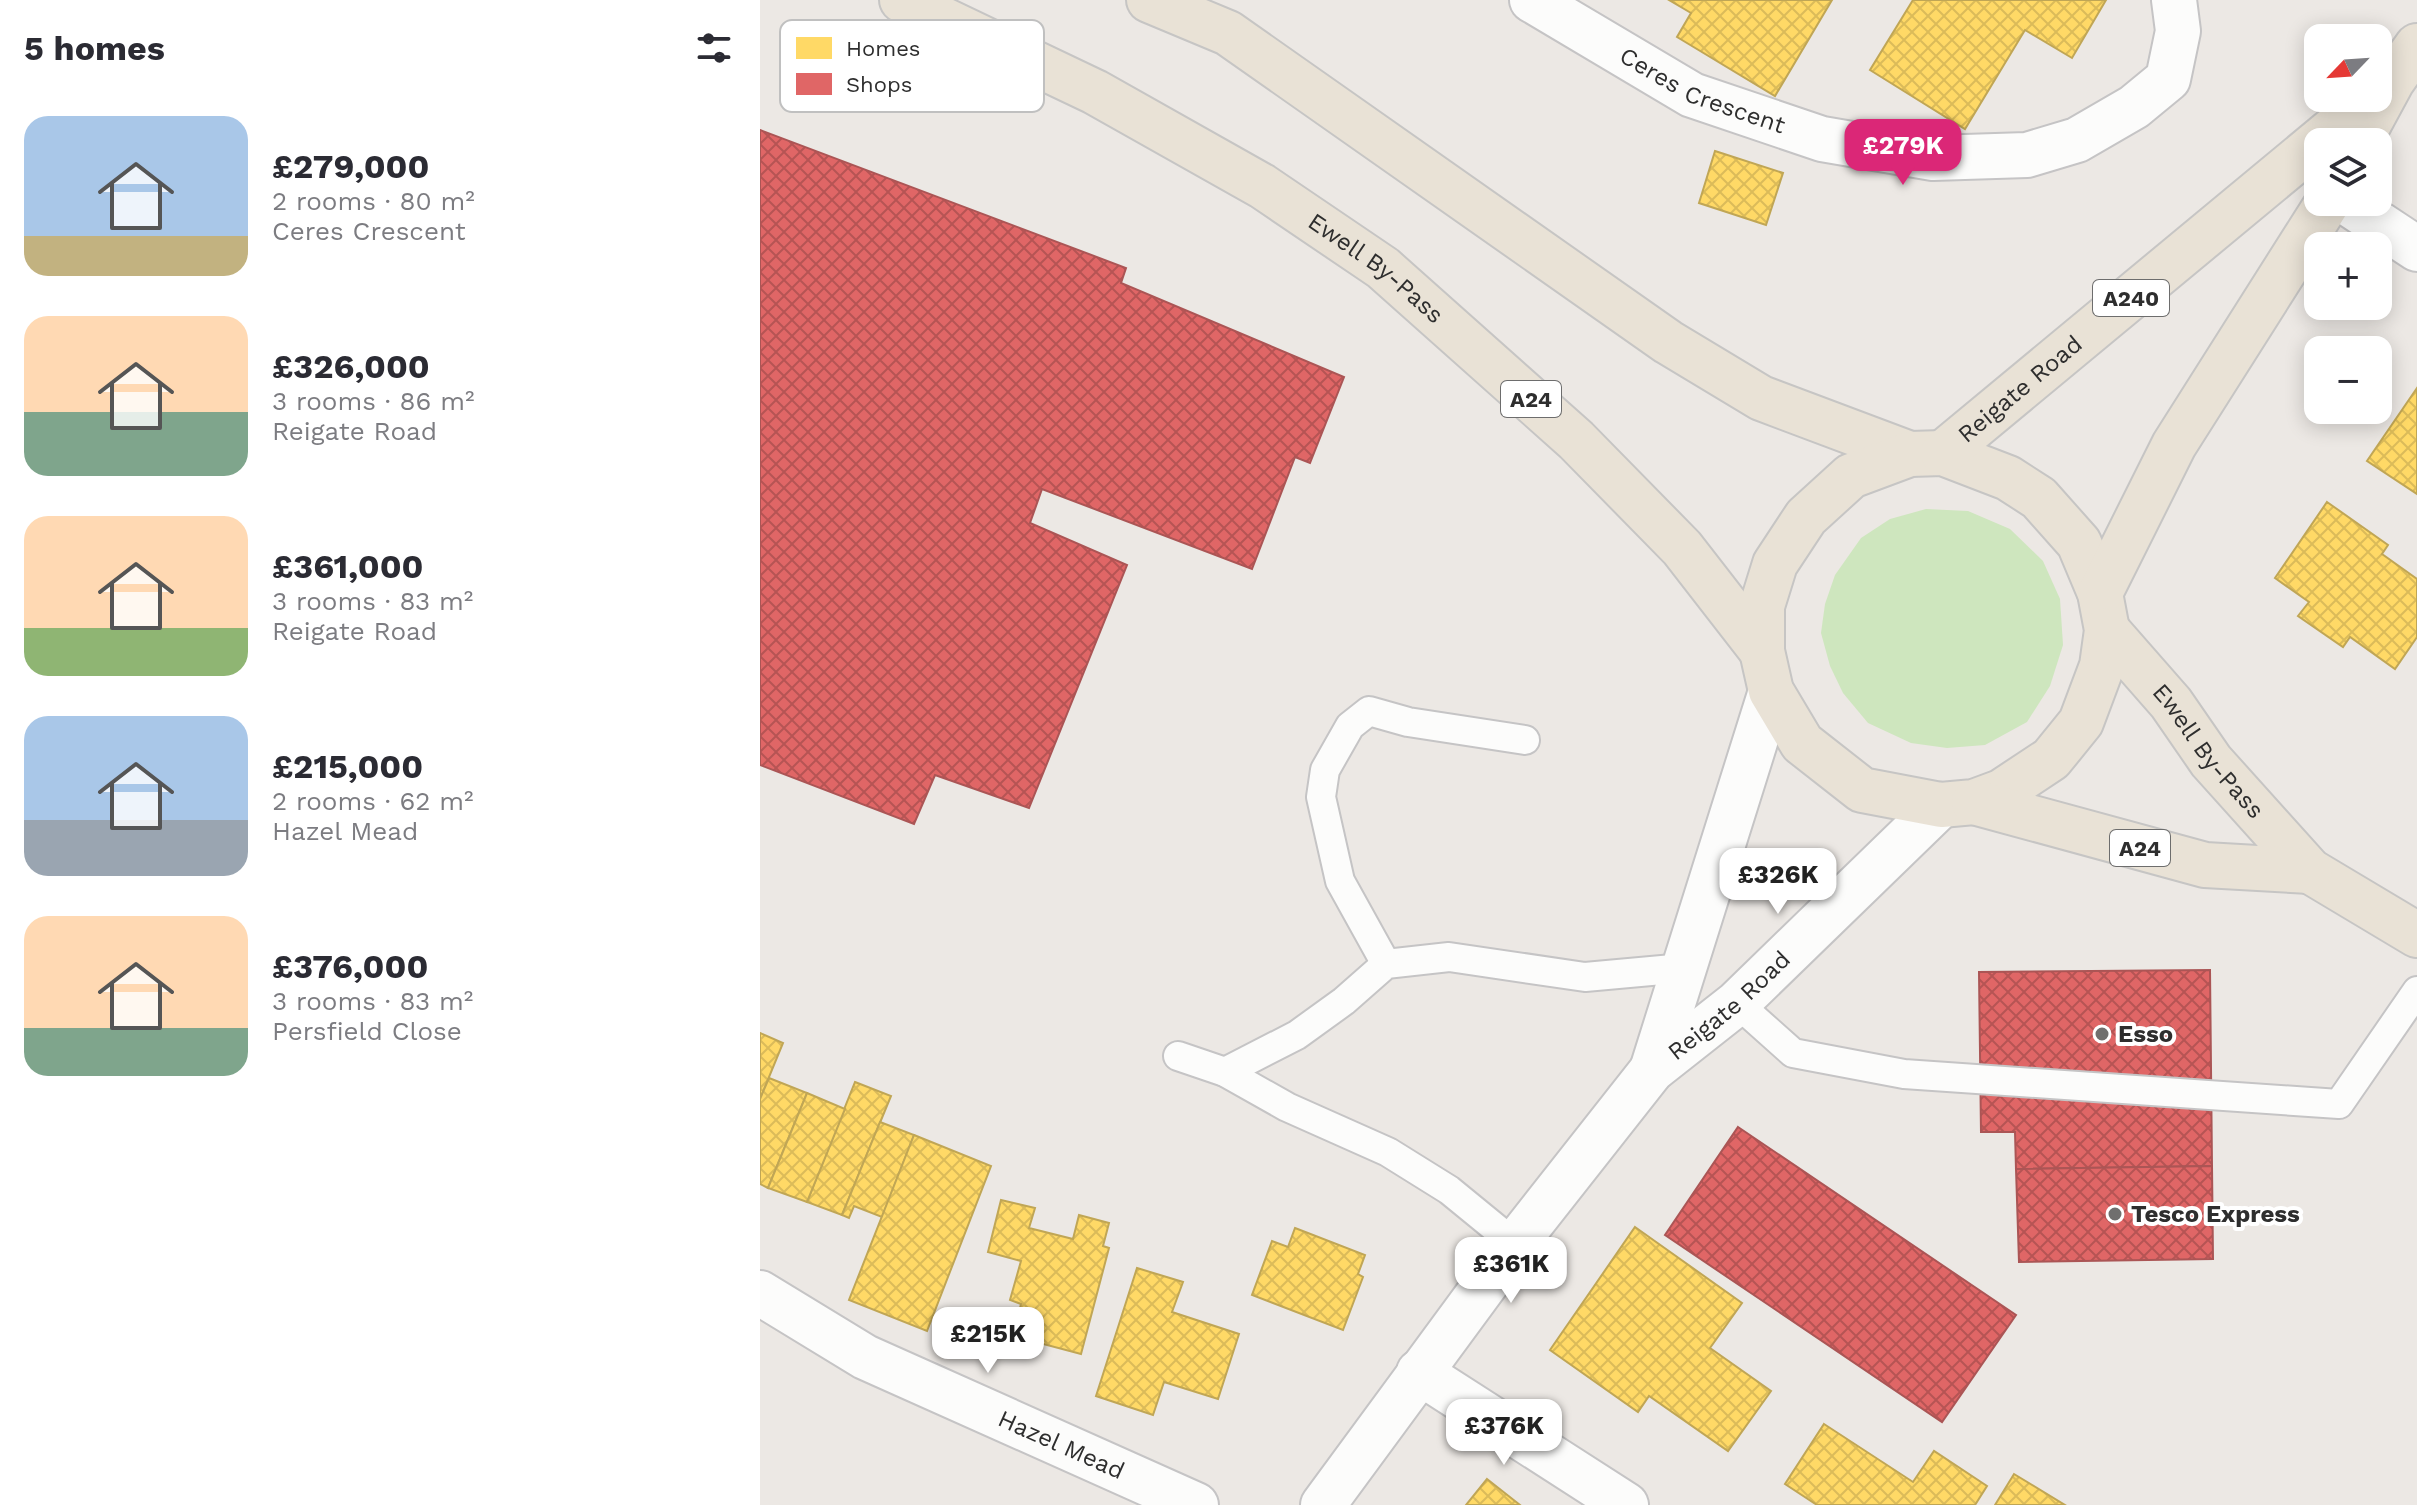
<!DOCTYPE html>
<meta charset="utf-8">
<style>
:root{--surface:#fff;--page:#f7f7f7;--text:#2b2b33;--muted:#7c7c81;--accent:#db2777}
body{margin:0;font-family:"Work Sans",sans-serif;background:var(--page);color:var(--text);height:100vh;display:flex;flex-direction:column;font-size:30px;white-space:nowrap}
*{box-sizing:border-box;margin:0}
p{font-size:26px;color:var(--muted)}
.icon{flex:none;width:44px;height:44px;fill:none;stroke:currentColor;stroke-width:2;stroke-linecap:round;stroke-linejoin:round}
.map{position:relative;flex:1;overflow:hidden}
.drawer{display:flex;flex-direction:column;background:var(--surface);width:760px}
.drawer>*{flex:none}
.needle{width:52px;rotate:245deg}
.controls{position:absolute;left:1544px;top:24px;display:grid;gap:16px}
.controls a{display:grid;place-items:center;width:88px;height:88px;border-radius:16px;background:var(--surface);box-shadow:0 4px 20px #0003;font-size:40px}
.price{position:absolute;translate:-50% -68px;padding:0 18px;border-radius:16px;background:#fff;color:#222;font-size:26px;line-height:52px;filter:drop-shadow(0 2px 4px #0008)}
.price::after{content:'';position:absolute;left:50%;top:48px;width:24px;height:18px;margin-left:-12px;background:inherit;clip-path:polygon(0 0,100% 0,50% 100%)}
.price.current{background:var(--accent);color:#fff}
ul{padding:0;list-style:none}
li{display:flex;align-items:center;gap:24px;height:200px;padding:0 24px}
li span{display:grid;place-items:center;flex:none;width:224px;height:160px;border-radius:24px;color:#555}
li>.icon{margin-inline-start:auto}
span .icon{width:96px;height:96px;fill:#fffc;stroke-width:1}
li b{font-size:34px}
h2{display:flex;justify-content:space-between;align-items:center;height:96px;padding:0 24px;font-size:34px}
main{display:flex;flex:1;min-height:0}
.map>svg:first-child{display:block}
</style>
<main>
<section class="drawer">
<h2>5 homes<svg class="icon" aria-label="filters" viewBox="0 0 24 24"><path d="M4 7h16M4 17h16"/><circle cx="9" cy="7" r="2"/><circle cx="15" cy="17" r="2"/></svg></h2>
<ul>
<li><span style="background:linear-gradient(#a9c7e8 75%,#c2b280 0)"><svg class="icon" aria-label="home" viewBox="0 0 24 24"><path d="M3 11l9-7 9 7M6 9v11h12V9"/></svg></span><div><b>£279,000</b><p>2 rooms · 80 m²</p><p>Ceres Crescent</p></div></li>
<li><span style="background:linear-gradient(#ffd9b3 60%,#7fa58c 0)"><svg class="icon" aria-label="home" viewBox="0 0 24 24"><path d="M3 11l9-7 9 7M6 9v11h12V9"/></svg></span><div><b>£326,000</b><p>3 rooms · 86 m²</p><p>Reigate Road</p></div></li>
<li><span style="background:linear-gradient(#ffd9b3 70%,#8fb573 0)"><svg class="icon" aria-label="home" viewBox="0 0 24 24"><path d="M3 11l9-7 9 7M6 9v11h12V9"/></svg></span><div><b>£361,000</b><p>3 rooms · 83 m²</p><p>Reigate Road</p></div></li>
<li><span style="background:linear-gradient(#a9c7e8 65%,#9aa5b1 0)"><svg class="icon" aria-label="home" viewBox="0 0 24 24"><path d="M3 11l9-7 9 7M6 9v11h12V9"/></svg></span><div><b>£215,000</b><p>2 rooms · 62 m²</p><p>Hazel Mead</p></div></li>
<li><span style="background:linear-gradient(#ffd9b3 70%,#7fa58c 0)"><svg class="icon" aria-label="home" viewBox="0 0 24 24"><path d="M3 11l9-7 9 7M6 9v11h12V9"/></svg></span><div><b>£376,000</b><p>3 rooms · 83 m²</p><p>Persfield Close</p></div></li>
</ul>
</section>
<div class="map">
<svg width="1657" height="1505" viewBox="0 0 1657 1505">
<defs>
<pattern id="homes-cross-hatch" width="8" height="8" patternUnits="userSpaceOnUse" patternTransform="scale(2)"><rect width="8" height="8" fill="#ffd966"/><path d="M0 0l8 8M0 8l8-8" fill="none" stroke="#dbbb59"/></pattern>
<pattern id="shops-cross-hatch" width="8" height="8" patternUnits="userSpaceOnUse" patternTransform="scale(2)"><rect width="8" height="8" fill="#e06666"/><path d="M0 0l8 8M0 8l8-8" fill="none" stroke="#b65454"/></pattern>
</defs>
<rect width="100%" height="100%" fill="#ece8e4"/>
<polygon fill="#cee6be" points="1166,509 1208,511 1250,529 1283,561 1300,599 1303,645 1290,686 1267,722 1225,745 1187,748 1151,743 1108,723 1083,693 1070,666 1061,633 1065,604 1075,575 1101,538 1130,519"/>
<g fill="url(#homes-cross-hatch)" stroke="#c0a655" stroke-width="2">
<polygon points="909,0 1072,0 1015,96 917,37 931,13"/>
<polygon points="1153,0 1346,0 1312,58 1265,30 1205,129 1110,70"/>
<polygon points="955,151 1023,173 1006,225 939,203"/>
<polygon points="1657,388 1657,494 1607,461"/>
<polygon points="1567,502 1628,545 1622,554 1657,579 1657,637 1635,669 1590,637 1583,647 1538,616 1549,602 1515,578"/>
<polygon points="0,1033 23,1043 0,1099"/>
<polygon points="9,1078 47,1093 8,1188 0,1184 0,1099"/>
<polygon points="95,1082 131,1096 82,1215 47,1202"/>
<polygon points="47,1093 85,1109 47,1202 8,1188"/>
<polygon points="120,1122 154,1135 122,1217 94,1206 89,1218 82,1215"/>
<polygon points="154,1135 231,1166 167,1331 89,1300"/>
<polygon points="241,1200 275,1208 269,1228 313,1239 319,1215 349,1223 343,1246 349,1248 321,1354 253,1336 261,1304 250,1300 261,1261 228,1252"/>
<polygon points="875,1227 982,1303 950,1348 1011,1391 968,1451 889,1396 878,1412 790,1350"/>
<polygon points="535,1228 605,1255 598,1274 603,1277 583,1330 492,1295 512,1241 528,1247"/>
<polygon points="377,1268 423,1282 412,1312 479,1334 458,1399 404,1382 393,1415 336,1396"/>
<polygon points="1064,1424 1153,1482 1174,1451 1227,1486 1215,1505 1057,1505 1025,1484"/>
<polygon points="1254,1474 1305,1505 1235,1505"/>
<polygon points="727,1479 760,1505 706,1505"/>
</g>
<g fill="url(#shops-cross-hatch)" stroke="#ab5555" stroke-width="2">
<polygon points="0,130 366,268 361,283 584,377 550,463 535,457 492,569 282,489 270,523 367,565 269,808 175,775 154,824 0,765"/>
<polygon points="1450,970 1452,1166 1256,1169 1255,1132 1221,1132 1219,972"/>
<polygon points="978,1127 1256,1315 1182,1422 905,1235"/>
<polygon points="1452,1166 1453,1259 1259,1262 1256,1169"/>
</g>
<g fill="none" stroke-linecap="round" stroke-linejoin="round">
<g stroke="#c5c4c5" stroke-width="32">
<g id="service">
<polyline points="626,964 580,881 561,797 565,770 590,726 609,711 648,722 765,740"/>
<polyline points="977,1003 1033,1053 1144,1074 1579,1104 1657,991"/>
<polyline points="418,1056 465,1072 527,1107 628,1152 689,1190 755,1244"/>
<polyline points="465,1072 537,1035 584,1001 626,964 689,957 825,977 924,968"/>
</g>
</g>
<g stroke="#c5c4c5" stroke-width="48">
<g id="minor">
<path id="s1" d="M772,0l160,95 130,44 111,19 94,-3 50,-15 57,-33 34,-28 10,-48 -4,-31"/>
<polyline points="1586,202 1657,249"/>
<polyline points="892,1070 1011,691"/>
<path id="s2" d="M0,1293l105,64 331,148"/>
<polyline points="659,1372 866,1505"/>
<path id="s3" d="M563,1505l192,-261 137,-174 85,-67 204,-198"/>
</g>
</g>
<g stroke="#c6c5c4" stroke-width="48">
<g id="trunk">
<path id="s4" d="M142,0l193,92 167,94 121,82 193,172 106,108 80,103"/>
<polyline points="389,0 468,33 908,342 1001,398 1150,454"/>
<polyline points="1606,129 1632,81 1657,46"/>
<polygon points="1183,453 1248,478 1279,498 1319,543 1340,593 1347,630 1342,666 1321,722 1291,759 1241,792 1214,802 1181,805 1102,790 1042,743 1011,691 1002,651 1002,606 1015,564 1046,517 1091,476 1150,454"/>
<path id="s5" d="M1183,453l428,-355"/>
<polyline points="1340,593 1414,445 1568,202"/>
<path id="s6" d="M1347,630l64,73 40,58 99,110 107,64"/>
<polyline points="1214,802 1445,865 1550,871"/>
</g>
</g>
<use href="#service" stroke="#fcfcfb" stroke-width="28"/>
<use href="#minor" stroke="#fcfcfb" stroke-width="44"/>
<use href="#trunk" stroke="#e9e2d6" stroke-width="44"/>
</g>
<g fill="#706f6e" stroke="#fff" stroke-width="3">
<circle cx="1342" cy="1034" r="8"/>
<circle cx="1355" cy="1214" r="8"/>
</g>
<g text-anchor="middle" stroke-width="8" stroke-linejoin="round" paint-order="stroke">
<g fill="#fff" stroke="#6d6d6d" stroke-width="2">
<rect x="1333" y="280" width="76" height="36" rx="6"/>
<rect x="741" y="381" width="60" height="36" rx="6"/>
<rect x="1350" y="830" width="60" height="36" rx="6"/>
</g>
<g font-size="22" font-weight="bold" fill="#2e2e2e">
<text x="1371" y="306">A240</text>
<text x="771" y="407">A24</text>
<text x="1380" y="856">A24</text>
</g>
<g font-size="24" fill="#2e2e2e" stroke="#fff">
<text dy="8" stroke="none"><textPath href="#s1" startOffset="194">Ceres Crescent</textPath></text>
<text dy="8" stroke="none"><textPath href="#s4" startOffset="546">Ewell By-Pass</textPath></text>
<text dy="8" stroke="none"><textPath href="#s5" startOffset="100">Reigate Road</textPath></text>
<text dy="8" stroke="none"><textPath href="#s6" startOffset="158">Ewell By-Pass</textPath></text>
<text dy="8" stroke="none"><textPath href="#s3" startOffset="646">Reigate Road</textPath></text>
<text dy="8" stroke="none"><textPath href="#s2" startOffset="338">Hazel Mead</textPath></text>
</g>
<g font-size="24" font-weight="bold" fill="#2e2e2e" stroke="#fff" text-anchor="start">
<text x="1358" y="1042">Esso</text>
<text x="1371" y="1222">Tesco Express</text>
</g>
</g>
<rect x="20" y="20" width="264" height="92" rx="12" fill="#fff" stroke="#c0c0c0" stroke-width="2"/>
<rect x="36" y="37" width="36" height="22" fill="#ffd966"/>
<rect x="36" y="73" width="36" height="22" fill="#e06666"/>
<g font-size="22" fill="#2e2e2e">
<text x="86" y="56">Homes</text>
<text x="86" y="92">Shops</text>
</g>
</svg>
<div class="controls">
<a><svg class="needle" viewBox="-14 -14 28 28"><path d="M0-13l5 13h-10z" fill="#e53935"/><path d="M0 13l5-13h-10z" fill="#7c7c81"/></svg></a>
<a><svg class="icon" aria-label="layers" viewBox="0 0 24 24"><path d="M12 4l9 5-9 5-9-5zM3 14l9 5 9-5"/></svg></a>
<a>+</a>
<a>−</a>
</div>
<b class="price current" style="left:1143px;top:187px">£279K</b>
<b class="price" style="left:1018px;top:916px">£326K</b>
<b class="price" style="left:751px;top:1305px">£361K</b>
<b class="price" style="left:228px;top:1375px">£215K</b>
<b class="price" style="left:744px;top:1467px">£376K</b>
</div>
</main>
